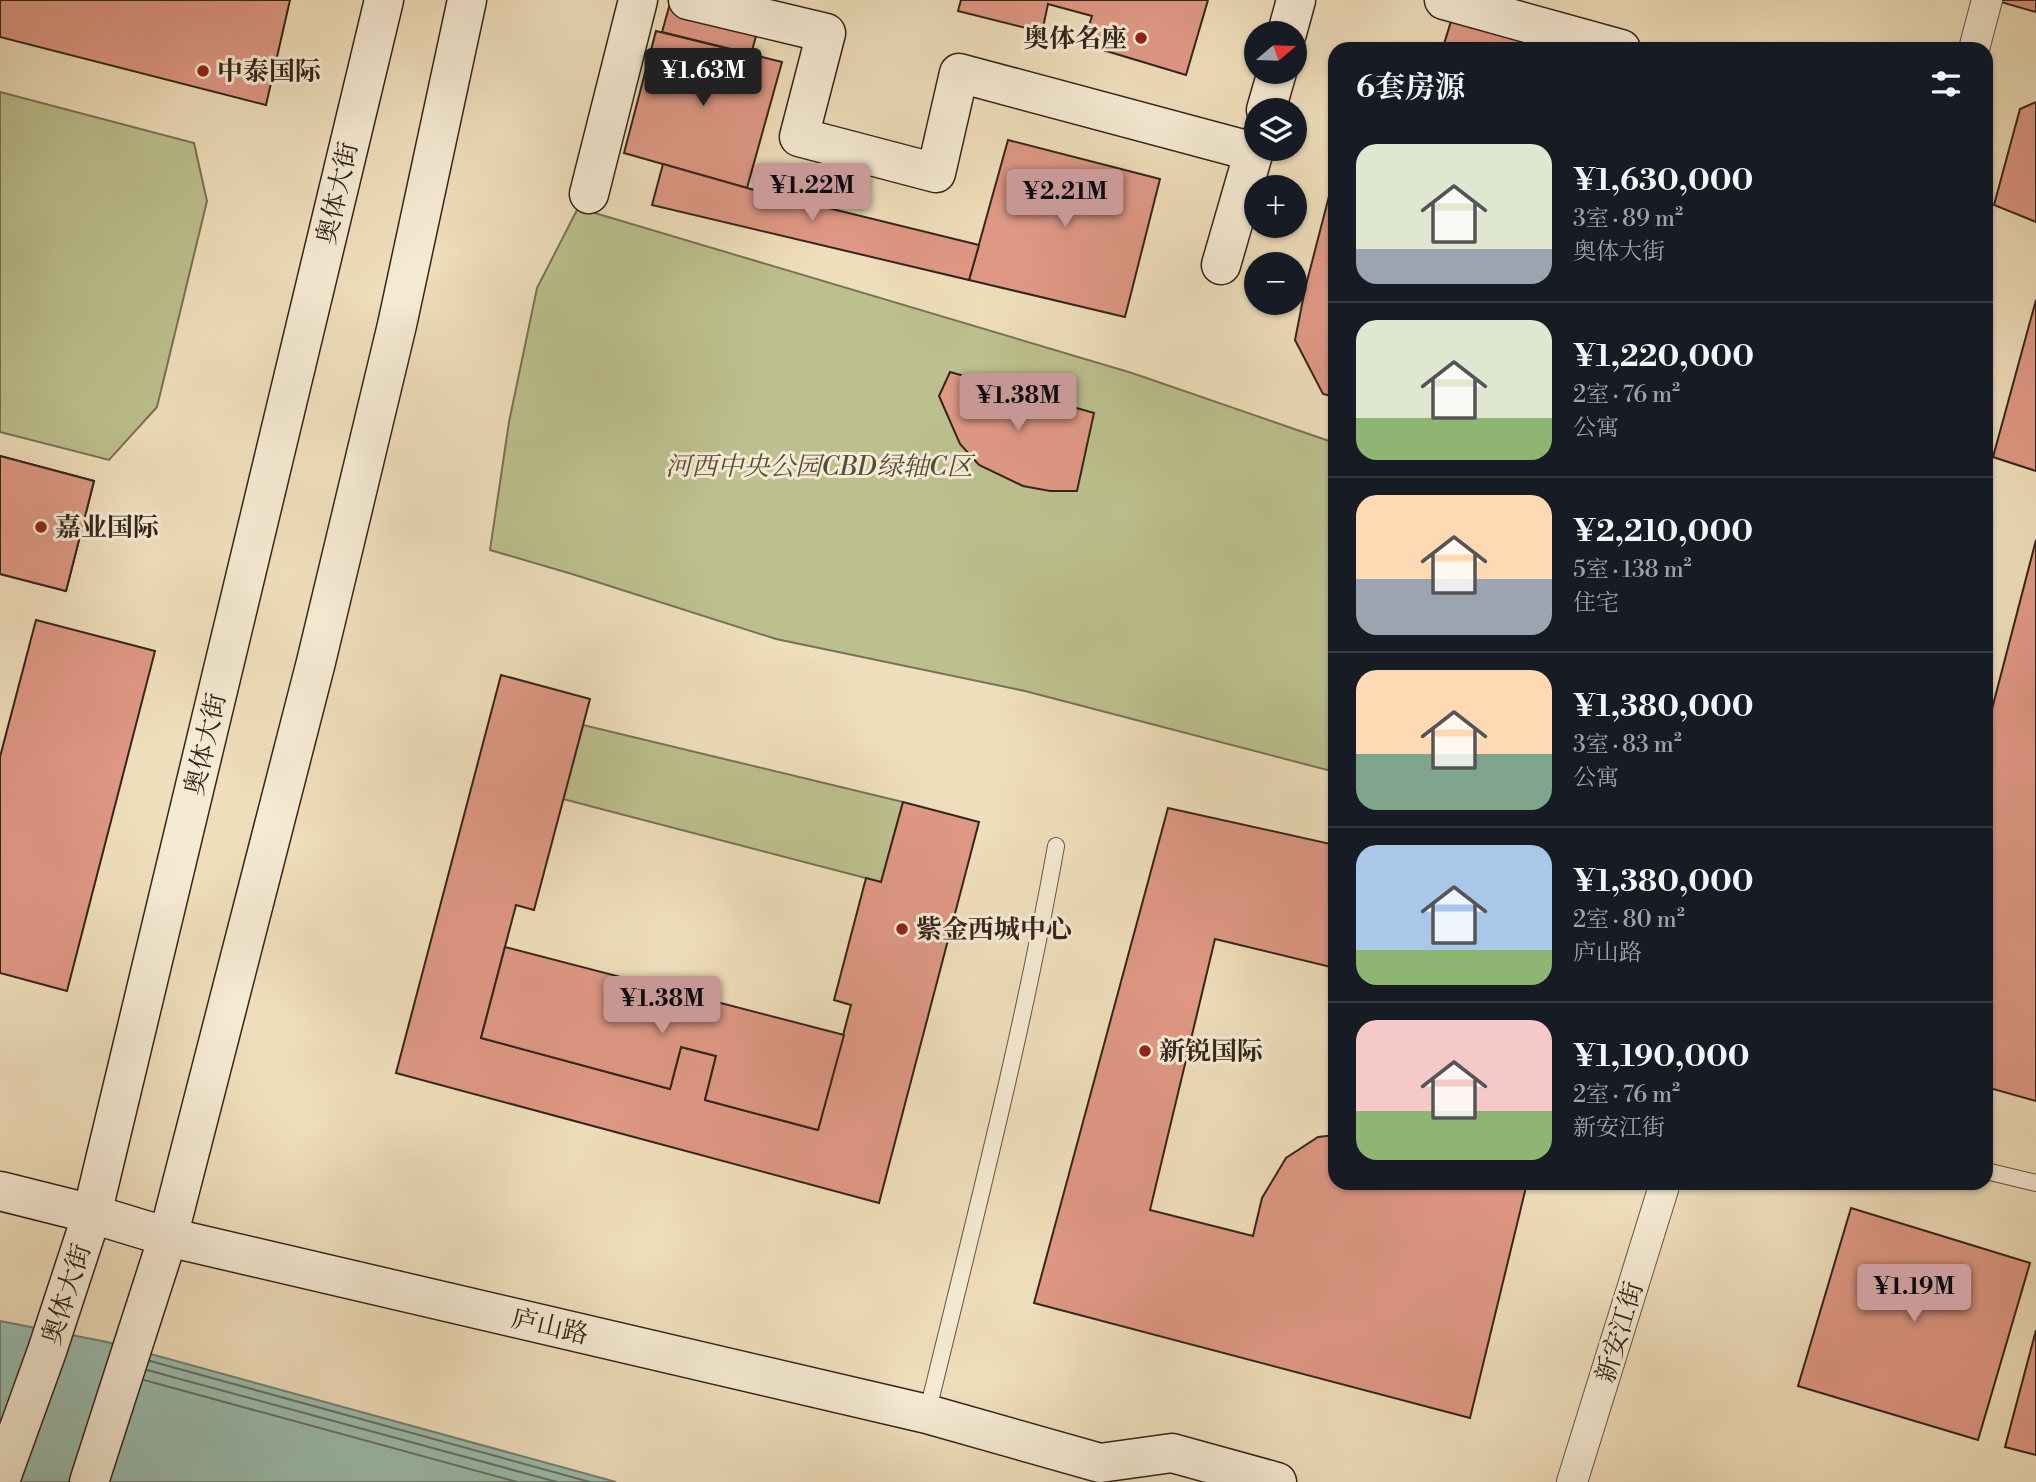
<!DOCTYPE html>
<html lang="zh">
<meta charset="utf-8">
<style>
:root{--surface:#171b24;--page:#242831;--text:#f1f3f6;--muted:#9ea1a6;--line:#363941;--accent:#c59692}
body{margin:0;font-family:"Libre Bodoni","Noto Serif SC",serif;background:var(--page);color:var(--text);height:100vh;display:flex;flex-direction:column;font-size:26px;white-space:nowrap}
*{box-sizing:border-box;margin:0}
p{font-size:23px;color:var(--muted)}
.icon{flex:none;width:38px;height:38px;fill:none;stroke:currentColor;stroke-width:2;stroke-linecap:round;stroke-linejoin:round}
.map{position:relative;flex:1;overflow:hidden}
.panel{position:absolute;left:1328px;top:42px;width:665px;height:1148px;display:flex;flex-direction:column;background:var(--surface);border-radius:21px;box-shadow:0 2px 5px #0004}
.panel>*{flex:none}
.needle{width:46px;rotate:71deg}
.fabs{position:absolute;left:1244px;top:21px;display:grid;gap:14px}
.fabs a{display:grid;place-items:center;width:63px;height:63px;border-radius:50%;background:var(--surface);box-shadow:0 2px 5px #0004;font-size:35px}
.price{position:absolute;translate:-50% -60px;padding:0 16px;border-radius:7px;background:var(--accent);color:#111;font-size:23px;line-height:46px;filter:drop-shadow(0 2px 4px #0008)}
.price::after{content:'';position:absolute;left:50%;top:42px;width:21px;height:16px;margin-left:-10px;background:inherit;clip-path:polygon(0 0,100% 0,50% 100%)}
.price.selected{background:#222;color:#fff}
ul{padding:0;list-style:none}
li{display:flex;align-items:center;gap:21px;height:175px;padding:0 28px}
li+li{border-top:2px solid var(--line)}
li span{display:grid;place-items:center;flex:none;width:196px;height:140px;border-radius:21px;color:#555}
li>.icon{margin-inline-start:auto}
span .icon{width:84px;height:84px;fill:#fffc;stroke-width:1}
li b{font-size:30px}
h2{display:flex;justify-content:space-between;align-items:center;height:84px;padding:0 28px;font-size:30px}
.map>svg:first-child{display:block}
</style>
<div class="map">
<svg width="2036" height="1482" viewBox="0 0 2036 1482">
<rect width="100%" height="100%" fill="#efdebb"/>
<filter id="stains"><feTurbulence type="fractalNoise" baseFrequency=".00286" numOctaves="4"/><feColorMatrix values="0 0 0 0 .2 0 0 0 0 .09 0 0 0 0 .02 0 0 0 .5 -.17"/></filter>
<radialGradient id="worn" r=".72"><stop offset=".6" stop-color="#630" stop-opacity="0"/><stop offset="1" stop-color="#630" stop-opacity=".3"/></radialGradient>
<g fill="#bcc08e" stroke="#787254" stroke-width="2">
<polygon points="0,92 194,143 207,201 157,407 109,460 0,432"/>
<polygon points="578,208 1132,373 1335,443 1335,772 1025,691 776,639 572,574 490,550 509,422 537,288"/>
<polygon points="583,725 903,802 881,882 563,799"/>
</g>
<polygon fill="#9abcae" stroke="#718073" stroke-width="2" points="0,1321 107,1342 616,1482 0,1482"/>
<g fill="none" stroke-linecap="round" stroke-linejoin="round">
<g stroke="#677064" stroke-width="2">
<polyline points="150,1361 590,1482"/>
<polyline points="147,1370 557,1482"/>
<polyline points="144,1380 517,1482"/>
</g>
</g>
<g fill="#df9885" stroke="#34251b" stroke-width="2">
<polygon points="0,0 290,0 266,105 0,37"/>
<polygon points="671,0 766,0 751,54 662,32"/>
<polygon points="961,0 1208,0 1186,75 1083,44 1092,16 1048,4 1042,32 958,11"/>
<polygon points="1994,0 2036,0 2036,12"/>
<polygon points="1452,18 1565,49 1436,49 1444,44"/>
<polygon points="656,31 782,62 747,188 624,153"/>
<polygon points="2036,102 2036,222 1994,205 2020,109"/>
<polygon points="1008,140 1160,179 1125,317 969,280"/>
<polygon points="663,164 747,188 979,245 969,280 652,205"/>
<polygon points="1335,173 1335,397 1323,394 1295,340 1305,289"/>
<polygon points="2036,300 2036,471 1993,457"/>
<polygon points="950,372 1094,413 1077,491 1050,491 1023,486 979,465 960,444 939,396"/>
<polygon points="0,456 94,481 66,591 0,574"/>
<polygon points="0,456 94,481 66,591 0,574"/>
<polygon points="2036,540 2036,1101 1986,1087 1986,732"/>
<polygon points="36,620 155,651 67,991 0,973 0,757"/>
<polygon points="501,675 590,699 534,910 516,905 481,1038 670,1089 681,1047 716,1056 705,1100 818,1130 851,1005 834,1000 866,878 881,882 903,802 979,822 879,1203 396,1073"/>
<polygon points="1168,808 1335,845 1335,968 1215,939 1150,1210 1253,1236 1262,1198 1286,1158 1318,1137 1335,1135 1335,1183 1527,1183 1470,1418 1034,1303"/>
<polygon points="505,947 844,1035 818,1130 705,1100 716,1056 681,1047 670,1089 481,1038"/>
<polygon points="1851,1208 2030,1263 1978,1440 1798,1386"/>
<polygon points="2036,1330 2036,1455 2005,1447"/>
</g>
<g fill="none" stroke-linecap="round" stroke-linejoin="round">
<g stroke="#635343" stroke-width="18">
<g id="lane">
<polyline points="1986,1171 2036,1183"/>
<path d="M927,1414c46,-189 95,-377 129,-568"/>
</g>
</g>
<g stroke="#635343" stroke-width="32">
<g id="street">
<polyline points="1974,49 1987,0"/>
<polyline points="1572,1482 1665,1183"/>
</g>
</g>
<g stroke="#34251b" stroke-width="41">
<g id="secondary">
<polyline points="688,0 826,33 799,137 936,173 959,73 1254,152"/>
<polyline points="1444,0 1621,49"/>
<polyline points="1287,33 1296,0"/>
<polyline points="1266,110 1277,72"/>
<polyline points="589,194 638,0"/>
<polyline points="1221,265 1256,144"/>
<polyline points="0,1191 92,1214 168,1237 927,1414 1100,1463 1172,1453 1277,1482"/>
<polyline points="0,1481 47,1351 92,1214 384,0"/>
<polyline points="89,1482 168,1237 316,662 397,325 467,0"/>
</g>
</g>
<use href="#lane" stroke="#f5ead3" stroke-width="16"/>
<use href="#street" stroke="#f5ead3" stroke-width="30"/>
<use href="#secondary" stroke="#f5ead3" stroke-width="38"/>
</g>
<g fill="#8f2418" stroke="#f5ead3" stroke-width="2.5">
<circle cx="1141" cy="38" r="7"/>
<circle cx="203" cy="71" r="7"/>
<circle cx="41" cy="527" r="7"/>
<circle cx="902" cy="929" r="7"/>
<circle cx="1145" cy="1051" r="7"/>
</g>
<g text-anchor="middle" stroke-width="6" stroke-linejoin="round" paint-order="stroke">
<g font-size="26" font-weight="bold" fill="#34251b" stroke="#f5ead3" text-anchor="start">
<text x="1127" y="47" text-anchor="end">奥体名座</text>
<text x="217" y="80">中泰国际</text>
<text x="55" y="536">嘉业国际</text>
<text x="916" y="938">紫金西城中心</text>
<text x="1159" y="1060">新锐国际</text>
</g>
<g font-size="26" fill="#34251b" stroke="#f5ead3">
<text transform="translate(337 193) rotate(-77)" y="9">奥体大街</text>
<text transform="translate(205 744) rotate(-77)" y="9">奥体大街</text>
<text transform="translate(66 1294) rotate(-72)" y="9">奥体大街</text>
<text transform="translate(550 1326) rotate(13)" y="9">庐山路</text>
<text transform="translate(1619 1332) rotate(-73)" y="9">新安江街</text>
</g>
<g font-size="26" font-style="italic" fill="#564c38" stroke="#f5ead3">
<text x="819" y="475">河西中央公园CBD绿轴C区</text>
</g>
</g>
<rect width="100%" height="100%" filter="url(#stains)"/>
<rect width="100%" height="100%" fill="url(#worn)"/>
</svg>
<div class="fabs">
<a><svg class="needle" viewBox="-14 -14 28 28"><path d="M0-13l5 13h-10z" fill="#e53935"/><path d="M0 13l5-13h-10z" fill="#9ea1a6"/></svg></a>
<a><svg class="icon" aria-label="layers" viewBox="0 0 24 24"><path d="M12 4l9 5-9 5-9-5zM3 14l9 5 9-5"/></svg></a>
<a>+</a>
<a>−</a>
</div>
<b class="price selected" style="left:703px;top:108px">¥1.63M</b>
<b class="price" style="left:812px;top:223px">¥1.22M</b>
<b class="price" style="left:1065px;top:229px">¥2.21M</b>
<b class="price" style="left:1018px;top:433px">¥1.38M</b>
<b class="price" style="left:662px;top:1036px">¥1.38M</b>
<b class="price" style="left:1914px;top:1324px">¥1.19M</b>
<section class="panel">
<h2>6套房源<svg class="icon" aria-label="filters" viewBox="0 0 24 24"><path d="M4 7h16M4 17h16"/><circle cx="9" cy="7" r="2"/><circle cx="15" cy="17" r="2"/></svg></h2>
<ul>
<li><span style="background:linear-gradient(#dfe7d0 75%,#9aa5b1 0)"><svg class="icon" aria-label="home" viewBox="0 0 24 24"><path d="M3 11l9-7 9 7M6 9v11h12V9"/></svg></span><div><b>¥1,630,000</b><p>3室 · 89 m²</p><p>奥体大街</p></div></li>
<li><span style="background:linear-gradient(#dfe7d0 70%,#8fb573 0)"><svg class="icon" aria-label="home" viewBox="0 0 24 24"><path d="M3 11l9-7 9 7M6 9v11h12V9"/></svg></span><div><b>¥1,220,000</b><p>2室 · 76 m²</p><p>公寓</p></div></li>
<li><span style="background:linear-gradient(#ffd9b3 60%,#9aa5b1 0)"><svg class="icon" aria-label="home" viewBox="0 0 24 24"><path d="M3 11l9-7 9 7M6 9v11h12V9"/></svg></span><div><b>¥2,210,000</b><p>5室 · 138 m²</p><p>住宅</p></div></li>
<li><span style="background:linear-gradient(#ffd9b3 60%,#7fa58c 0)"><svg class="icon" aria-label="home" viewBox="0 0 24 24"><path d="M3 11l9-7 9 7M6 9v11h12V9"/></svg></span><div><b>¥1,380,000</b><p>3室 · 83 m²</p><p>公寓</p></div></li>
<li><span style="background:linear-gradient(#a9c7e8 75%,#8fb573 0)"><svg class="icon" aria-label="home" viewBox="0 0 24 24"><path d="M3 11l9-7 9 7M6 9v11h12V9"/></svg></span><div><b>¥1,380,000</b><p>2室 · 80 m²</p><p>庐山路</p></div></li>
<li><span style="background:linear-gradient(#f6c9c9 65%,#8fb573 0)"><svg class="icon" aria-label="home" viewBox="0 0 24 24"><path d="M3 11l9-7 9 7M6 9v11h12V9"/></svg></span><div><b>¥1,190,000</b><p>2室 · 76 m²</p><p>新安江街</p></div></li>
</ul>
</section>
</div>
